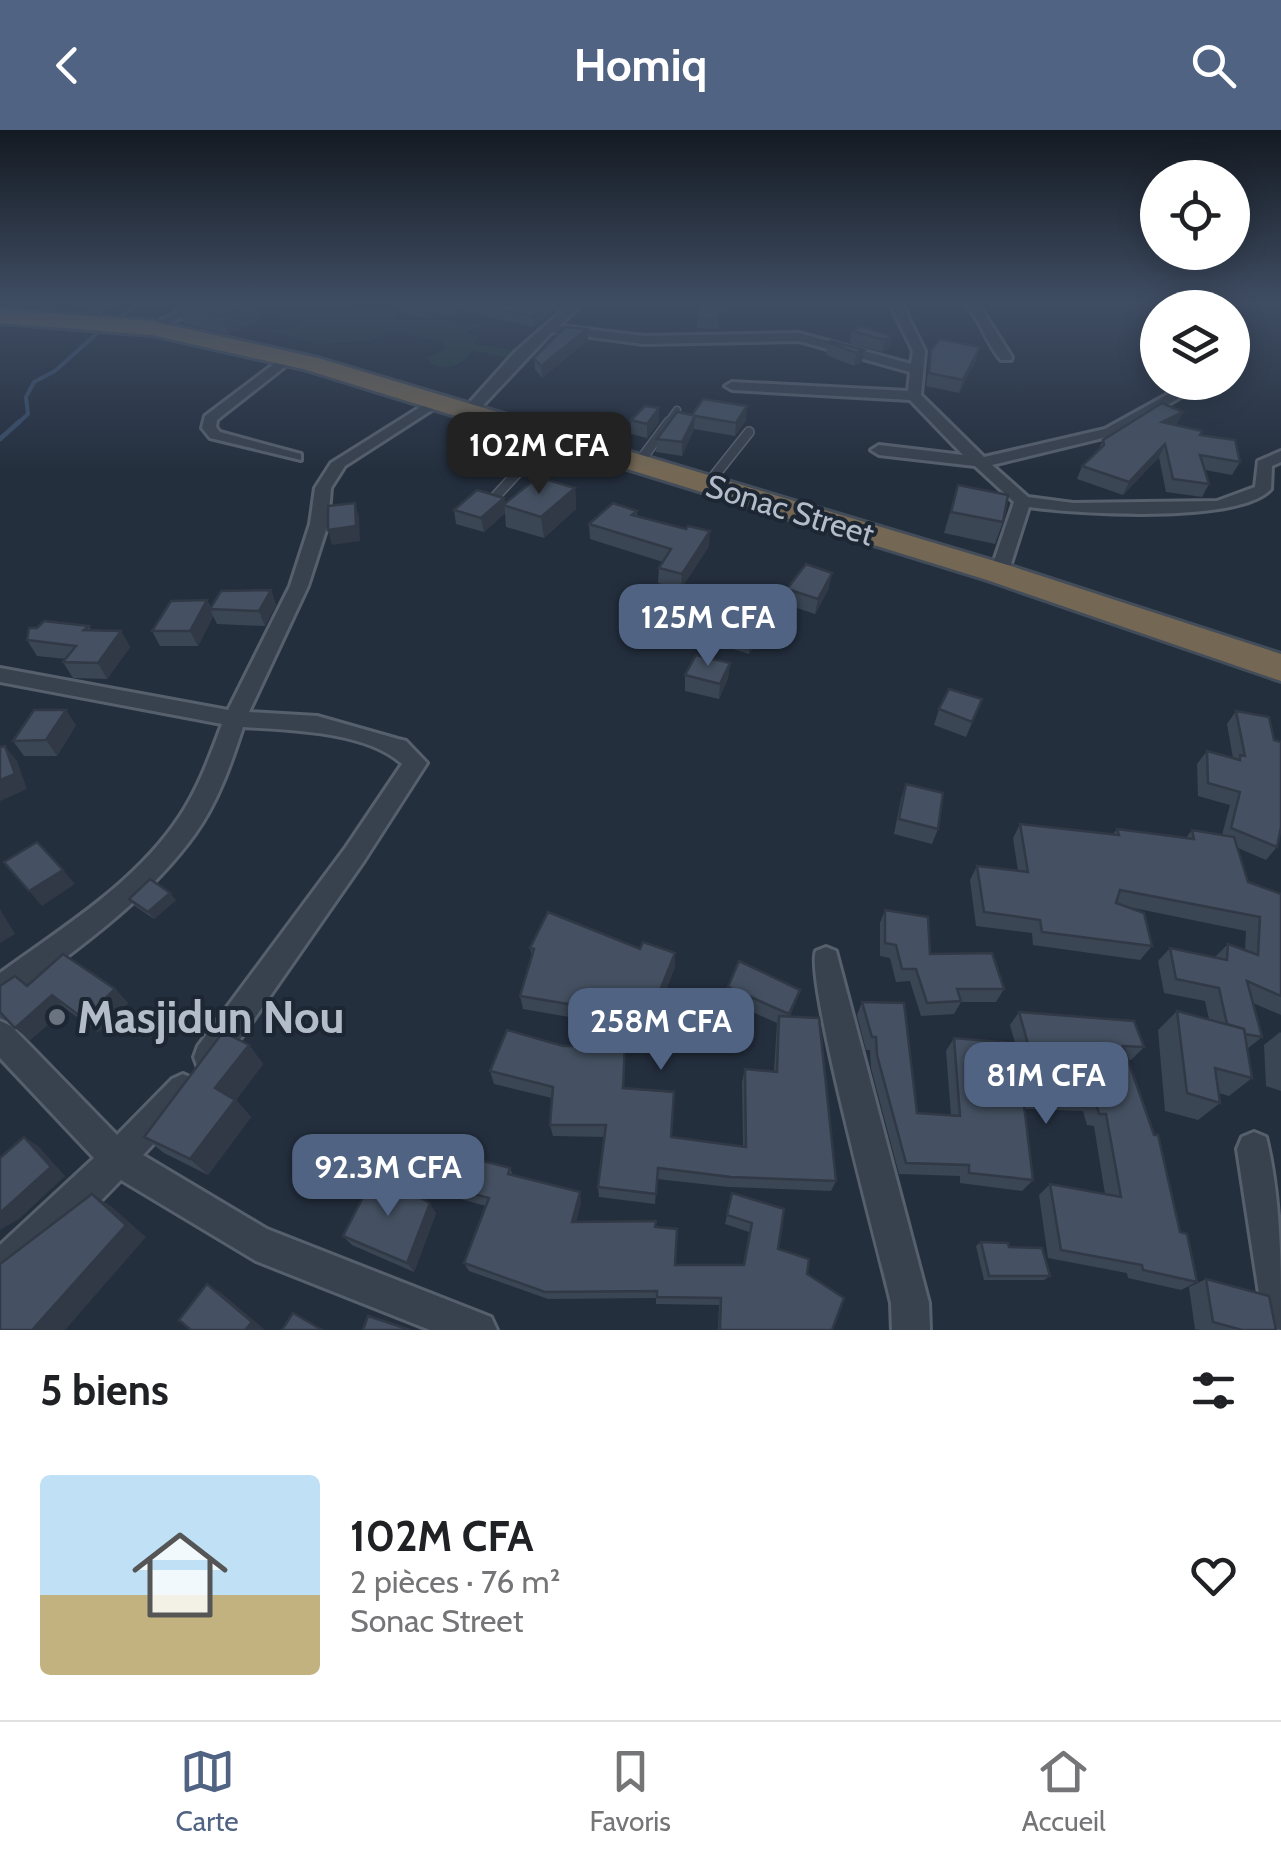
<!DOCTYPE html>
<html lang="fr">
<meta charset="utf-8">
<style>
:root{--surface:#fff;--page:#f2f2f2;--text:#202124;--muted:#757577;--line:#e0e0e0;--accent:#506383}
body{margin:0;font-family:Cabin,sans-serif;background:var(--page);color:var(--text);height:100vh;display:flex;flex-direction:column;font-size:38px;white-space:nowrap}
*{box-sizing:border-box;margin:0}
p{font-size:32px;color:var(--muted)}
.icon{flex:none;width:55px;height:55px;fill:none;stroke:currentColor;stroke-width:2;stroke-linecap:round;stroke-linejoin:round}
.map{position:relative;height:1200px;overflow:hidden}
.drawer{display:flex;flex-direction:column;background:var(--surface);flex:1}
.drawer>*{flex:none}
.tools{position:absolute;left:1140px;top:30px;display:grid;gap:20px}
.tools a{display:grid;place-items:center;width:110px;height:110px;border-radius:50%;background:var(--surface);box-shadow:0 5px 25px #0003;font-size:50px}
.price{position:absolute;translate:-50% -85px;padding:0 22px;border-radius:20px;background:var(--accent);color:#fff;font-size:32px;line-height:65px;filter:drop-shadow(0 2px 5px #0008)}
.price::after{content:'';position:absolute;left:50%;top:60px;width:30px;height:22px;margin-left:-15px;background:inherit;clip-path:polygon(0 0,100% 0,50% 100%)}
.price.selected{background:#222;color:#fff}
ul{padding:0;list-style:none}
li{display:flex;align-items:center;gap:30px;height:250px;padding:0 40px}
li span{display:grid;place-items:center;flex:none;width:280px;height:200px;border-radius:10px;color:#555}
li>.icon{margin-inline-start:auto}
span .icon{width:120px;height:120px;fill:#fffc;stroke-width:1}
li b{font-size:42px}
h2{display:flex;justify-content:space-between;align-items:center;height:120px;padding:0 40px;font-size:42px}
header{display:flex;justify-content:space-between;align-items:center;height:130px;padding:0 40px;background:var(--accent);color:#fff;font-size:45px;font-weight:800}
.dock{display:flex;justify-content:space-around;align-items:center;height:140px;border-top:2px solid var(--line);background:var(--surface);font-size:28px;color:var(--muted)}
.dock a{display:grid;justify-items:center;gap:5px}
.dock .selected{color:var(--accent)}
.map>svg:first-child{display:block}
</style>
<header><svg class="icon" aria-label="back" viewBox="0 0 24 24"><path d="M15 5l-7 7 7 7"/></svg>Homiq<svg class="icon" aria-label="search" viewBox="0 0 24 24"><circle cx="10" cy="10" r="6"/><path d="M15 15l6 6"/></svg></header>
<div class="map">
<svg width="1281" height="1200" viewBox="0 0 1281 1200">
<rect width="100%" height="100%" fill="#242f3e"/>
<path fill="#263c3f" d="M222,172h129l7,4 41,5 -7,5 3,4h54l33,5 -16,7 12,5 -4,7 44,7 -12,7 -33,-8c-12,17 -21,19 -40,15l-6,-7 17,-9v-7l-50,-11 -25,10 -53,3 -47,-14h20l11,-5v-5l-85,-15z"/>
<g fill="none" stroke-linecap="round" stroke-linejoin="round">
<g stroke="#394c67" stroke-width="4">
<polyline points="114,192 140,172"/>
<polyline points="17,294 28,284 26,267 34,252 55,241 103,198"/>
</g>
<polyline stroke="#394c67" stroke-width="5" points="0,309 19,292"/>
<g stroke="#565f6c" stroke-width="9">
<g id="lane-far1">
<polyline points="81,191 110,172"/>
<polyline points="667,294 677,280"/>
</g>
</g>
<g stroke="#565f6c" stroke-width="12">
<g id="lane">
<polyline points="637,335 669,292"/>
<polyline points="707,355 749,302"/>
<polyline points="496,366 549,308"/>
</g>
</g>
<g stroke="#565f6c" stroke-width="6">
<g id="street">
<polygon points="196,172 210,172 156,201 146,198"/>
<path d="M572,172h12l-25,24 85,10 155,-3 112,31 2,-13 -24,-49h12l24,49 -4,44 63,62 121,-28 85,-47h17l-92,53 -123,30 36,32 45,6 144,-2 38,-14 3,-26 23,-10v11l-9,4 -1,23c-31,35 -194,25 -242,18l-21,66 -9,6 -9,-6 24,-71 -39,-36 -96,-11 -8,-5 8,-5 84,10 -53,-55 -178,-10 -7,-4 7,-4 176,9 2,-19 -111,-31 -155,3 -92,-12 -80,85h-10v-6l53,-59z"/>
<path d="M964,172h13l35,55 -1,3h-10c-16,-18 -20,-41 -37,-58z"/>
<polygon points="287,224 292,225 292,231 217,290 216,297 220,302 301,324 301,330 210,308 202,298 205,286"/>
<path d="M433,269l7,4 -2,3 -93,60 -14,22 -3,36 -20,62 -59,126 68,4 81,23 8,2 21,22 -63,98 -144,207 -11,4 -11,-4 -4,-11 4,-11 148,-199 56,-83c-35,-33 -113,-34 -159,-37 -12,37 -25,75 -48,107 -49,68 -119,115 -185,166l-10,4v-31c63,-46 136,-90 180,-157 19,-29 30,-60 42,-92l-222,-42v-14l228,42 62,-124 20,-62 5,-36 16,-25z"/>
<path d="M826,817l10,4 93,352 1,27h-38l-1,-27c-11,-49 -87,-326 -75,-352z"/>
<polygon points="0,891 11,896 117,1005 172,949 183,944 194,949 199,960 194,971 143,1025 267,1099 491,1187 497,1200 430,1200 256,1131 121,1050 85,1087 13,1152 0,1157 0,1115 94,1028 0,928"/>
<path d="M1254,1002l12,5c15,59 15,131 15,193l-13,-4 -6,-13 -25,-164 5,-12z"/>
</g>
</g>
<g stroke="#434c59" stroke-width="6">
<polygon id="highway" points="0,179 152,191 318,228 1011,436 1281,524 1281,551 987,450 303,239 152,205 0,193"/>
</g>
<use href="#lane-far1" stroke="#38414e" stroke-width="6"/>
<use href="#lane" stroke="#38414e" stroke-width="9"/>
<use href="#street" fill="#38414e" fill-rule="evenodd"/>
<use href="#highway" fill="#746855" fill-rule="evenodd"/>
</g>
<g fill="#3b4654">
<polygon points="391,172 567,172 533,197 460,180 454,186 434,183 427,188 402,184 401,177 392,174"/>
<polygon points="672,172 744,172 719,188 718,199 697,198 698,175 672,174"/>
<polygon points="177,176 261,188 228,204 184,194"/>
<polygon points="852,201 892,206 889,219 882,222 850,213"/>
<polygon points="588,210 542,248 535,239 534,228"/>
<polygon points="828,212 864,220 862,232 854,236 826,225"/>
<polygon points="931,220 976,230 959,263 926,256"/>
<polygon points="659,278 659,292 647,308 631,304 631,290"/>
<polygon points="692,285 746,290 735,306 694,299 682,326 656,322 657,309"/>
<polygon points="1177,294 1175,295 1200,305 1240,332 1232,345 1205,340 1209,354 1202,367 1166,362 1159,327 1123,365 1077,349 1082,336 1098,321 1103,310"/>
<polygon points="457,324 501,328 487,343 459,338"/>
<polygon points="958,355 1003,392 995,414 944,403"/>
<polygon points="575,358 576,379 544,408 506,397 505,383 484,402 456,394 454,380 504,368 505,374"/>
<polygon points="637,381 637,386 709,416 681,459 658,453 659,438 663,432 590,409 589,394"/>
<polygon points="829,458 815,484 785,474 787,459"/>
<polygon points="271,460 276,475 265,496 217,494 213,486 198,516 160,516 152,501 207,470 211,478"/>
<polygon points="779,475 777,490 749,524 717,514 718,499"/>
<polygon points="89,496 91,500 121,501 130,517 107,549 73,548 63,532 66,529 37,526 27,510"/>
<polygon points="730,533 728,548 719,569 685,561 685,545"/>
<polygon points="982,569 966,607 934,595 939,579"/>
<polygon points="1236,581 1274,610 1281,612 1281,701 1277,717 1266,730 1238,718 1248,752 1281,764 1281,885 1253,873 1262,907 1247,919 1252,948 1229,966 1219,963 1220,973 1198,990 1165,981 1158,900 1177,881 1209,889 1205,871 1164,863 1158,831 1170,818 1215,827 1228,814 1245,820 1246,801 1129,777 1152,816 1140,830 1033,815 1032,803 976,796 970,750 977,736 1018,741 1013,708 1020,694 1113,704 1117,699 1186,708 1192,700 1222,705 1230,675 1198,666 1197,634 1207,621 1233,628 1227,594"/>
<polygon points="76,595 57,626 24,626 13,611"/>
<polygon points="906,654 938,699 932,714 894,704 901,669"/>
<polygon points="129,769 176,770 154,789 135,776"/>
<polygon points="885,780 930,824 1004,859 996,872 961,872 954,884 921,886 910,851 896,852 890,828 880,826 880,793"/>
<polygon points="530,818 640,819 675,823 675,837 655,887 634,879 620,913 625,914 624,958 671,1007 743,1016 742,952 745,939 774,941 777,893 726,870 728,857 800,860 790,886 836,1051 831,1061 729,1057 657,1049 655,1074 599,1067 598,1057 605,1007 553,1006 550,995 552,968 494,954 490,941 563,916 581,916 592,891 523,879 520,866 532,826"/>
<polygon points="0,856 115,859 128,873 98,902 66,879 30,910 9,891 0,888"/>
<polygon points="862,872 917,983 951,985 946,921 954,908 1015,913 1010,895 1019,882 1144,917 1131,930 1128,930 1180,1102 1197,1152 1181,1160 1128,1148 1127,1143 1048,1128 1039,1065 1050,1054 1105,1064 1094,996 1087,995 1083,981 1025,979 1033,1050 1022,1061 960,1053 960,1046 899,1044 871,938 870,920 866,920 857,885"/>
<polygon points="1280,902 1281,903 1281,961 1266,956 1264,915"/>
<polygon points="249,915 263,934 236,970 251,987 208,1045 164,1023 144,1007"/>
<polygon points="510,1038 513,1046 581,1072 576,1092 655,1097 675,1135 743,1135 749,1102 725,1094 732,1063 778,1119 807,1144 832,1200 718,1200 719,1175 656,1174 656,1168 548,1169 469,1141 464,1133 486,1076 453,1067 448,1057"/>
<polygon points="436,1083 414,1142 352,1115 343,1106"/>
<polygon points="981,1112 1009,1117 1050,1146 1044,1150 984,1150 976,1116"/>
<polygon points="1206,1149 1276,1200 1200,1200 1195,1199 1189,1157"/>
</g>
<g fill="#303945">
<polygon points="251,172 256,172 261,188 228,204 222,186"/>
<polygon points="457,172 458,172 460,180 454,186 453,175"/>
<polygon points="552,172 567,172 533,197 532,186"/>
<polygon points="730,172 744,172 718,189 719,179"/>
<polygon points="432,173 434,183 427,188 425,178"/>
<polygon points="587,199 588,210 542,248 541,236"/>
<polygon points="892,206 889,219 882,222 885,210"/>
<polygon points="980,217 976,230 959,263 963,250"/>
<polygon points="864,220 862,232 854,236 856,223"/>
<polygon points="747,276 746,290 735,306 736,293"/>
<polygon points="659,278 659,292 647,308 647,294"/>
<polygon points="1183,282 1177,294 1156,304 1162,292"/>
<polygon points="695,286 694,299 682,326 682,312"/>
<polygon points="1165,314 1159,327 1123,365 1129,352"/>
<polygon points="499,315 501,328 487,343 485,329"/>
<polygon points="575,358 576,379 544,408 541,387"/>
<polygon points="504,368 505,383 484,402 481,388"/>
<polygon points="355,373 359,387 360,411 332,415 328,400"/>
<polygon points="710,401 709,416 681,459 682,444"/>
<polygon points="832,443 829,458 815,484 818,469"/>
<polygon points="271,460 276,475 265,496 259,481"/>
<polygon points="207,470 213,486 198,516 190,501"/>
<polygon points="779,475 777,490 749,524 750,508"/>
<polygon points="121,501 130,517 107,549 98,533"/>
<polygon points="730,533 728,548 719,569 720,554"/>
<polygon points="66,580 76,595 57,626 46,610"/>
<polygon points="5,616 17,631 27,659 0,671 0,650"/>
<polygon points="63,740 75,754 42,776 29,761"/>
<polygon points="170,763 176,770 154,789 148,782"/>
<polygon points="0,779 15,804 0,813"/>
<polygon points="675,823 675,837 655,887 655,873"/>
<polygon points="115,859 128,873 98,902 84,889"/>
<polygon points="52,865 66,879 30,910 15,898"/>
<polygon points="634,866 634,879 615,926 614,913"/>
<polygon points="249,915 263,934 236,970 251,987 208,1045 190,1029 215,958"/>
<polygon points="24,1007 38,1016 65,1046 19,1089 0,1100 0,1083"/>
<polygon points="580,1062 581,1072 574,1101 572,1092"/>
<polygon points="92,1064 112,1077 146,1107 65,1200 32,1200"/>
<polygon points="430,1073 436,1083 414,1142 407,1133"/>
<polygon points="207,1154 220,1162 264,1199 263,1200 245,1200"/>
</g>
<g fill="#455162" stroke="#303945" stroke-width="2.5">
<polygon points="188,172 251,172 222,186 177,176"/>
<polygon points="404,172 457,172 453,175 432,173 425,178 400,174"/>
<polygon points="464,172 552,172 532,186"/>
<polygon points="698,172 730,172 719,179 719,189 698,188"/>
<polygon points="861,196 892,206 885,210 852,201"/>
<polygon points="565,197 587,199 541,236 534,228"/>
<polygon points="940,209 980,217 963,250 929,243 931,220"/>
<polygon points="831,211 864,220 856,223 828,212"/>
<polygon points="703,269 747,276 736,293 695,286 682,312 657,309 677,282 692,285"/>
<polygon points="1162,273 1183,282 1162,292 1202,301 1200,305 1235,310 1240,332 1200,325 1209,354 1173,349 1165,314 1129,352 1082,336 1104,315 1103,310"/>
<polygon points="645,276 659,278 647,294 631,290"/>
<polygon points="472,310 499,315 485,329 457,324"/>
<polygon points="538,347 575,358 541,387 503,375"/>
<polygon points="958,355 1008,365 1003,392 951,382"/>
<polygon points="477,360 504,368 481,388 454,380"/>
<polygon points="355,373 356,396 328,400 328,376"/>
<polygon points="613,373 637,381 632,385 686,399 688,396 710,401 682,444 659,438 671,419 589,394"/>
<polygon points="806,434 832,443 818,469 787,459"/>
<polygon points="271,460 259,481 210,479 221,461"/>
<polygon points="749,464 779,475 750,508 718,499"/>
<polygon points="207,470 190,501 152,501 171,471"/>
<polygon points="44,491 89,496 84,500 121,501 98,533 63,532 76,516 27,510 29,498 37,498"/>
<polygon points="696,525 730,533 720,554 685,545"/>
<polygon points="949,559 982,569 972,592 939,579"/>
<polygon points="34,580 66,580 46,610 13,611"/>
<polygon points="1236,581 1269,587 1274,610 1281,612 1281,697 1277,717 1231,698 1240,662 1208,653 1207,621 1240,630 1240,625 1245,626"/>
<polygon points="5,616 15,644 0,650 0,617"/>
<polygon points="906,654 943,663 938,699 899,689"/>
<polygon points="1020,694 1119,705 1117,699 1194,709 1192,700 1234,707 1248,752 1281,764 1281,866 1247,851 1262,907 1245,904 1244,899 1227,894 1219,858 1176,849 1170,818 1227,830 1228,814 1258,825 1260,787 1120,760 1116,773 1144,783 1152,816 1042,802 1040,790 984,782 977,736 1028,742"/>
<polygon points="37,712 63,740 29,761 4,732"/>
<polygon points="150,749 170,763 148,782 129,769"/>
<polygon points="885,780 928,787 930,824 992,823 1004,859 957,859 961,871 927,873 916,839 902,839 896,815 885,813"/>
<polygon points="548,782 640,819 643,812 675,823 655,873 634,866 614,913 625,914 623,958 674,962 671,1007 746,1017 745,939 777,942 779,886 819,888 836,1051 731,1047 658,1038 656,1064 598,1057 606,995 550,995 553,957 490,941 507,900 563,916 581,916 598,879 520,866 534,819 530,818"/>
<polygon points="63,824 115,859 84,889 52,865 15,898 0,882 0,856 15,846 27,856"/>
<polygon points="739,831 800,860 789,884 728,857"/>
<polygon points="862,872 904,873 917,983 960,986 954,908 1028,914 1019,882 1134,891 1144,917 1123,916 1154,1005 1158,1005 1180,1102 1187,1104 1197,1152 1143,1140 1142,1135 1061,1120 1050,1054 1121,1067 1106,984 1099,984 1095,969 1023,967 1033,1050 969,1043 969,1035 906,1033 877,925 876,907 872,907"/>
<polygon points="1177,881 1244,899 1252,948 1215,938 1220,973 1187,963"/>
<polygon points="223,902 249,915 215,958 235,970 190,1029 144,1007"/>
<polygon points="24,1007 51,1037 0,1083 0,1028"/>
<polygon points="460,1025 510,1038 508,1044 580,1062 572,1092 656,1091 655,1097 677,1099 675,1135 744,1135 752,1093 727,1085 732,1063 784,1079 778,1119 809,1129 807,1144 844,1168 832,1200 720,1200 721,1168 657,1167 657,1161 545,1162 464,1133 489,1068 448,1057"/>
<polygon points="375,1044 430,1073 407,1133 343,1106"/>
<polygon points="92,1064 126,1095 32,1200 0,1200 0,1134"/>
<polygon points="981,1112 1008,1113 1009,1117 1042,1118 1050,1146 989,1146"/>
<polygon points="1206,1149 1269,1166 1276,1200 1242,1200 1213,1192"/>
<polygon points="207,1154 252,1192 245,1200 191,1200 179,1190"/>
<polygon points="293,1183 322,1200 282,1200"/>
<polygon points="368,1186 410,1200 363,1200"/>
</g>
<linearGradient id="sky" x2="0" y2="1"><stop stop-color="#141a22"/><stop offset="0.51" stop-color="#3f4d63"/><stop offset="1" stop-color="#3f4d63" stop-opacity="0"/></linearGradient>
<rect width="1281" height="340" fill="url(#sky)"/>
<circle fill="#6b7280" stroke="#1d2633" stroke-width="4" cx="57" cy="887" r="10"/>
<g text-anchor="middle" stroke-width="8" stroke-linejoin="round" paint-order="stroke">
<g font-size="32" fill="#b4bcc9" stroke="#1d2633">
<text transform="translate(790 380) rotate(17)" y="11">Sonac Street</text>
</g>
<g font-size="45" font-weight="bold" fill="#b4bcc9" stroke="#1d2633" text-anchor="start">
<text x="77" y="903">Masjidun Nou</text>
</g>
</g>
</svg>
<div class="tools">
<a><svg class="icon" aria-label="locate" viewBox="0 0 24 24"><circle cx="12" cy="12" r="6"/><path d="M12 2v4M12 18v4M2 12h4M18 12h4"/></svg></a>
<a><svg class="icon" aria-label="layers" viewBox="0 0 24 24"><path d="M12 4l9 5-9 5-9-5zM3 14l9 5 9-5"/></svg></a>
</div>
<b class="price selected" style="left:539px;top:367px">102M CFA</b>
<b class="price" style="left:708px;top:539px">125M CFA</b>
<b class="price" style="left:661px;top:943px">258M CFA</b>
<b class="price" style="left:1046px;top:997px">81M CFA</b>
<b class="price" style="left:388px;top:1089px">92.3M CFA</b>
</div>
<section class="drawer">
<h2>5 biens<svg class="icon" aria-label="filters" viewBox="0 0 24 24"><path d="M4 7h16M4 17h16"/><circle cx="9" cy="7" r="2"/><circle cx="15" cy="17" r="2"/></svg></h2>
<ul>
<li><span style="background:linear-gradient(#bfe0f5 60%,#c2b280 0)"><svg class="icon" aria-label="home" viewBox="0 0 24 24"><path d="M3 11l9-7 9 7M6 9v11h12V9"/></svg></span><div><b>102M CFA</b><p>2 pièces · 76 m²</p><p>Sonac Street</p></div><svg class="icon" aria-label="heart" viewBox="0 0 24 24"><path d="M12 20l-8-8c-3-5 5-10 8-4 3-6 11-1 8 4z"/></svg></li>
</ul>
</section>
<nav class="dock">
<a class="selected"><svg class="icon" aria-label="map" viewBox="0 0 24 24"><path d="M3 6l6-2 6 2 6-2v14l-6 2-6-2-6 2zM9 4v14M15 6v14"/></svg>Carte</a>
<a><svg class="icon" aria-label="saved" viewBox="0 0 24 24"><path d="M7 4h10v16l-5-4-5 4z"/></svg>Favoris</a>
<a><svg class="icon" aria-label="home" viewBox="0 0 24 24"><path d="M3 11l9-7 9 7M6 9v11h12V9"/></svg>Accueil</a>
</nav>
